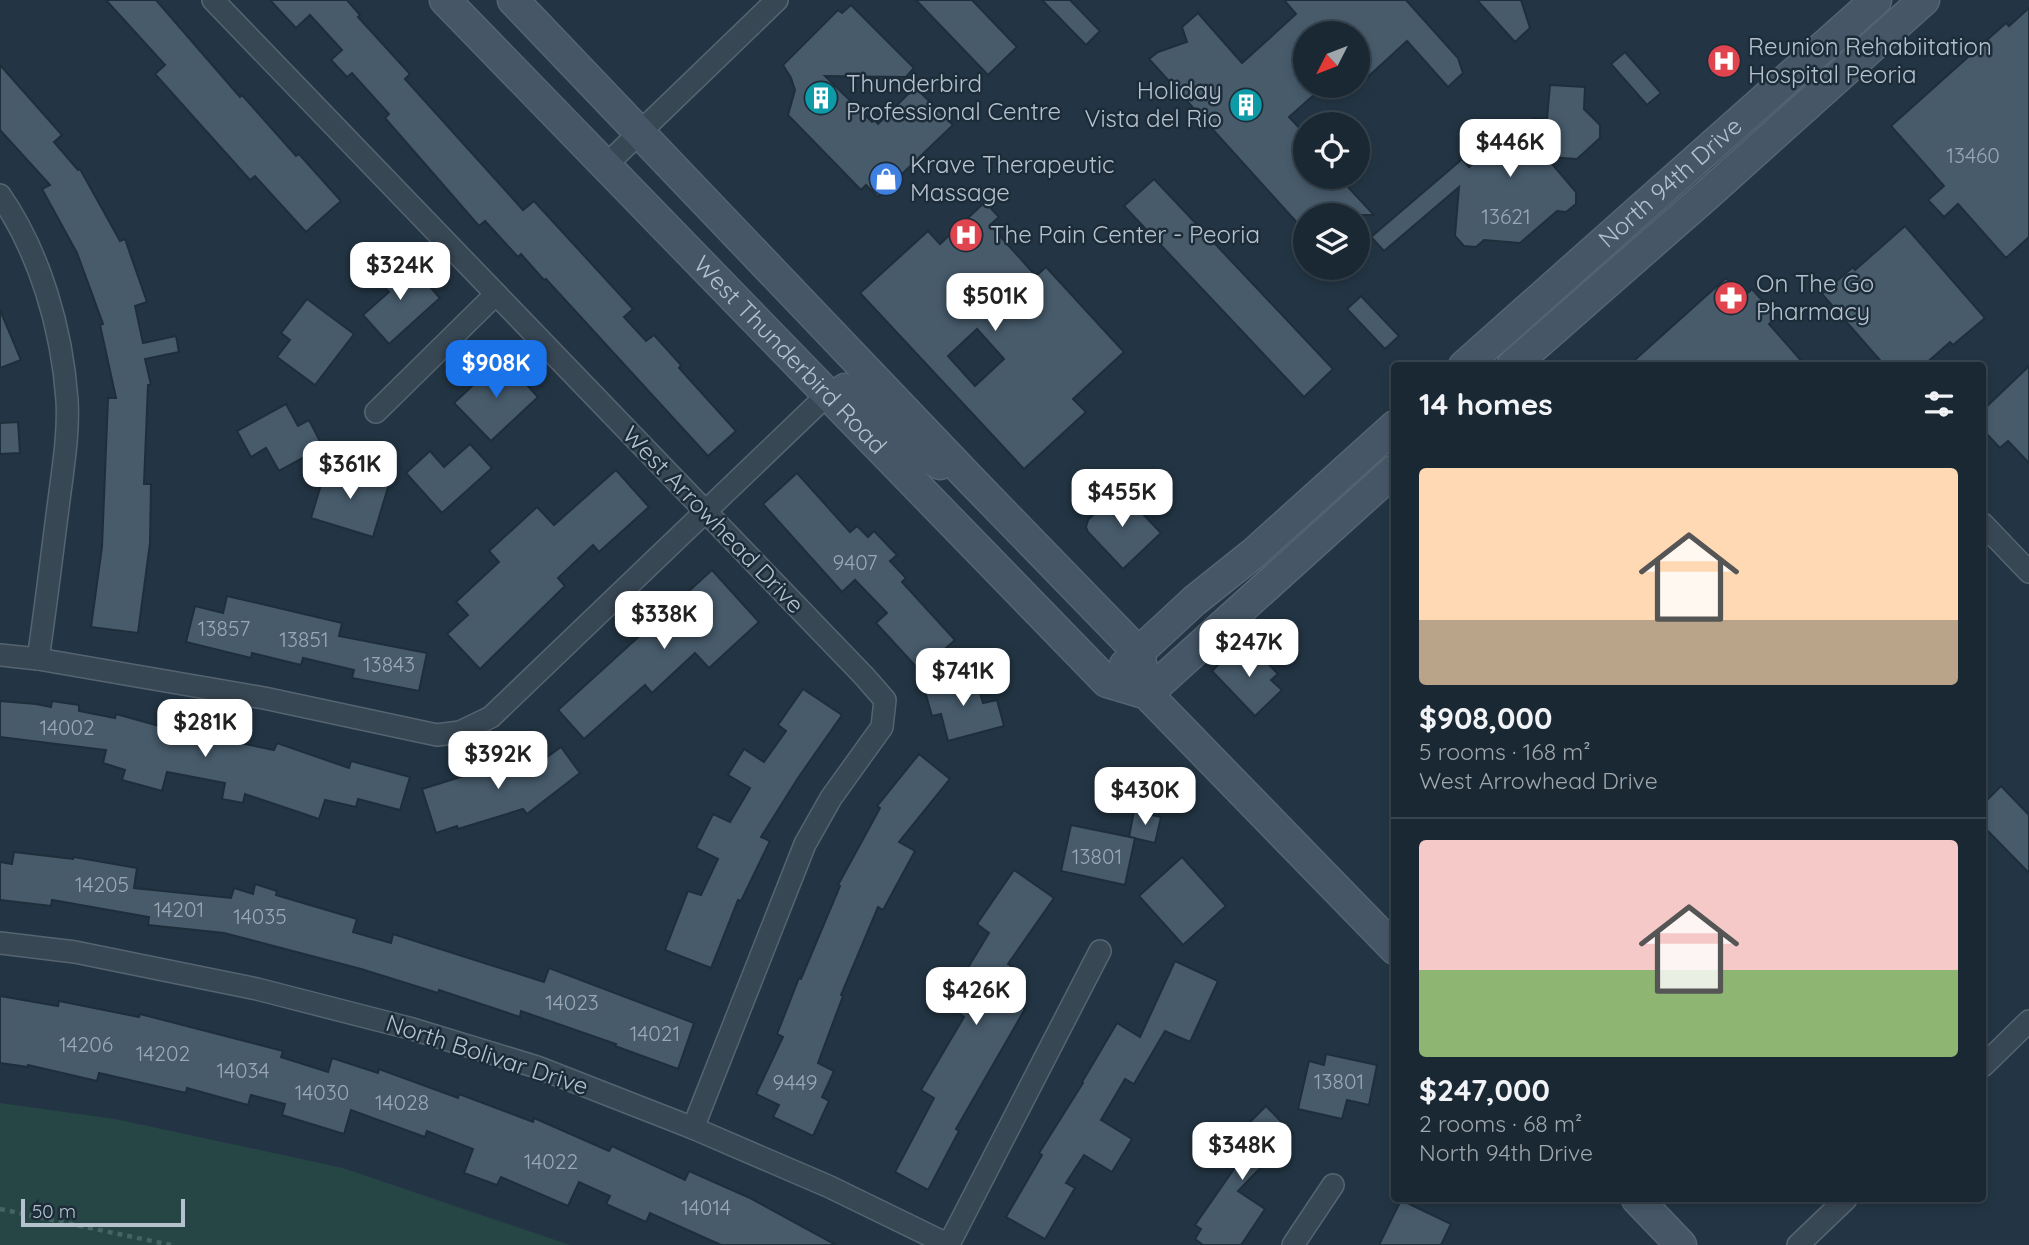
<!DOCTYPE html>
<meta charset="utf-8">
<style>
:root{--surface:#1a2833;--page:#27343f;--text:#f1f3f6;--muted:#9fa6ac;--line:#38444e;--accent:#1a73e8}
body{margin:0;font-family:Quicksand,sans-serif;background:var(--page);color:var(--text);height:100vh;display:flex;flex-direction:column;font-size:26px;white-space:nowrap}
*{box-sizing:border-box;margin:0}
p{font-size:23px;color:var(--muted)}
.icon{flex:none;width:38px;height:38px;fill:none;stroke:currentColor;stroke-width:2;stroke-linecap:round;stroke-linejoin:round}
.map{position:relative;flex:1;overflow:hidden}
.sheet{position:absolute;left:1391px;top:362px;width:595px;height:840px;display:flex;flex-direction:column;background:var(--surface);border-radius:7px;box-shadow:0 4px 10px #0003,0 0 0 2px var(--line)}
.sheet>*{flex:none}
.needle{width:46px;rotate:228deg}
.tools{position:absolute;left:1293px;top:21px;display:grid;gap:14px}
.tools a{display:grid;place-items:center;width:77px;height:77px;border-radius:50%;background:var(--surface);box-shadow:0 4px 10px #0003,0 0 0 2px var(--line);font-size:35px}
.scale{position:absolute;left:21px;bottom:18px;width:164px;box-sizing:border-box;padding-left:7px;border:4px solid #b5c1cd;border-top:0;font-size:19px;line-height:24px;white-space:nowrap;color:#b5c1cd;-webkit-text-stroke:5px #1d2c39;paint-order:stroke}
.price{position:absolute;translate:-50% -60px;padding:0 16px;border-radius:14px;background:#fff;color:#222;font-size:23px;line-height:46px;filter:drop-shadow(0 2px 4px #0008)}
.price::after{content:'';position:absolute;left:50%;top:42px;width:21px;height:16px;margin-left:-10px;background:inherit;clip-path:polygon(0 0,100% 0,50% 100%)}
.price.active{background:var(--accent);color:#fff}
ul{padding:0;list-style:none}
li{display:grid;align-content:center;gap:14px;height:371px;padding:0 28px}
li+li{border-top:2px solid var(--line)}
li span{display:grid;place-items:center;height:217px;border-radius:7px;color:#555}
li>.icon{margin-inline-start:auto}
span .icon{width:126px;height:126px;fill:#fffc;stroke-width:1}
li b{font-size:30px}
h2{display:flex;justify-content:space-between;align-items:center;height:84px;padding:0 28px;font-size:30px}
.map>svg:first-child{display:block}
</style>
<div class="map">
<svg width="2029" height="1245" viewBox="0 0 2029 1245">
<rect width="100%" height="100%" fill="#233544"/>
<polygon fill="#264545" points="0,1103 115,1119 343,1168 570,1245 0,1245"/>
<g fill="#475b6b" stroke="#1f2e3b" stroke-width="2" fill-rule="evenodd">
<polygon points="106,0 156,0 240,97 242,95 296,156 299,154 341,201 306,232 255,176 250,180 155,74 165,65"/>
<polygon points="270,0 347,0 360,15 358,17 410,74 405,79 523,210 534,201 633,309 624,317 646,341 654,335 681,365 679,368 736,431 708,456 546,279 544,280 521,254 518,257 485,221 479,226 385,118 389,114 352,73 347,77 331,60 342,50 310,15 296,28"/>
<polygon points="916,0 972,0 1017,47 988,75"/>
<polygon points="1042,0 1070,0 1100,31 1086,45"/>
<polygon points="1284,0 1406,0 1458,58 1463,73 1448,87 1407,41 1358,86 1358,33 1306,33 1306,86 1324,86 1289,117 1306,135 1306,177 1360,177 1348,187 1374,215 1306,215 1306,221 1300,226 1149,59 1158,52 1187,42 1182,27 1198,13 1242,63 1296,14"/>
<polygon points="1477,0 1521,0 1530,28 1515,42"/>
<polygon points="851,5 914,68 906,77 825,76 872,122 874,119 878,124 915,87 953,125 878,197 866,185 861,190 788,115 795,90 791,78 783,65 838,10 842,13"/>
<polygon points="2029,8 2029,237 2006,258 1958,204 1944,217 1928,200 1944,186 1891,126 2006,23 2009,26"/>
<polygon points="1625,52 1661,93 1647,105 1611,64"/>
<polygon points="0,65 62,135 54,142 78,170 80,169 120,241 125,239 147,302 135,306 143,343 176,336 179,352 145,359 151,385 148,385 144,484 151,484 150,543 138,633 91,627 102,547 108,398 116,398 100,325 103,324 77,253 42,189 50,185 0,130"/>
<polygon points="1550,85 1585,87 1584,109 1600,125 1600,138 1577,159 1546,157 1576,192 1576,204 1566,212 1557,211 1520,243 1484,240 1476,247 1464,246 1455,236 1459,187 1384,251 1371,237 1461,160 1461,158 1469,167 1490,149 1498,149 1534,118 1547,119"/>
<polygon points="1154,179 1333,369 1304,397 1124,206"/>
<path d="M985,202l14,15 -9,8 46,51 10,-9 78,85 -51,47 13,13 -62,57 -164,-176 68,-62 12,13zM977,329l27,30 -29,27 -27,-30z"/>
<polygon points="1905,226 1985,318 1953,345 1950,342 1923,366 1885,366 1822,294 1853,267 1855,270"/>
<polygon points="387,263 401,278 413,268 440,298 389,344 363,315 389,292 373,275"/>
<polygon points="1726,278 1743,297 1752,289 1777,317 1769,324 1806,366 1628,366"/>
<polygon points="1361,296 1399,336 1385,349 1347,309"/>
<polygon points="307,299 354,334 315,385 277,357 290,340 281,333"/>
<polygon points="0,310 21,360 0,368"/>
<polygon points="502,358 538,397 491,441 454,403"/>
<polygon points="2029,366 2029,463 2008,441 2000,448 1983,430 1983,410"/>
<polygon points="286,404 298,426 309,420 323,447 279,471 266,448 251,457 237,431"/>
<polygon points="18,422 20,453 0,454 0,423"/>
<polygon points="470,444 492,468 442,513 406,473 430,451 444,467"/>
<polygon points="327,465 389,484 373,537 311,518"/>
<polygon points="616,470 649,507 599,552 593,545 558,578 565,586 480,669 447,634 468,615 456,602 499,562 489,551 537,507 554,525"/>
<polygon points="797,473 850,532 857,526 868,537 874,531 897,555 890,561 906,578 902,582 955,640 920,671 876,623 887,613 855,580 842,592 763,504"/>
<polygon points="1119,489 1161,533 1123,569 1088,532 1086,527 1088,520"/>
<polygon points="712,570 759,622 709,668 695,653 652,693 645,685 584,739 558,710"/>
<polygon points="227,596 342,623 339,636 427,653 419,691 352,678 354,670 303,658 301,665 252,653 251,658 186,642 195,606 223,613"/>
<polygon points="1238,645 1249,656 1255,650 1278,674 1271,680 1282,690 1255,716 1212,671"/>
<polygon points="975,675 983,703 997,700 1004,726 948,741 941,714 932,716 924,688"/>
<polygon points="803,689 842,715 798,778 761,837 770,841 741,901 738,900 711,968 665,950 688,891 701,895 718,859 696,848 713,814 730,822 750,788 728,775 744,749 764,762 786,731 778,725"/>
<polygon points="0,701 36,704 51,707 52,701 79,705 79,711 115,718 116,714 195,736 195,734 274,750 277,743 349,768 351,761 410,777 400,810 358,799 356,807 325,800 319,819 245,794 243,803 222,799 225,783 167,772 162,791 122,780 125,770 103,763 106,750 0,737"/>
<polygon points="561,747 580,773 527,814 523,809 458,829 457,826 436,833 422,789 502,764 520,750 533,767"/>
<polygon points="919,754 950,779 899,842 915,851 883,910 878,907 841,995 843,996 818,1063 834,1071 822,1097 829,1101 813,1136 773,1117 779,1105 756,1094 783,1037 777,1034 799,978 801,979 840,886 838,885 880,808 877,806"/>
<polygon points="2001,786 2029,815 2029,873 1983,826 1983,804"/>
<polygon points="1134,811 1161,817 1155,843 1129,837"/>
<polygon points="1071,825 1135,838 1125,885 1061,871"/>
<polygon points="14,852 73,859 74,857 137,868 134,888 231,898 234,888 253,894 255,884 277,891 276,895 357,919 353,932 391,943 393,934 544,982 549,968 694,1023 678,1069 615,1046 616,1044 521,1011 520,1017 439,990 438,993 361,969 224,933 148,925 149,917 52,900 51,906 0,900 0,862 12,864"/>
<polygon points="1182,857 1226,906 1183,945 1139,896"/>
<polygon points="1014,870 1054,898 1008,964 1018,970 1003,996 1025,1009 956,1129 959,1131 928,1190 895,1172 934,1098 921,1090 964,1017 959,1013 968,997 955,989 989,933 977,924"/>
<polygon points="1175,961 1218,981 1190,1042 1165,1031 1134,1084 1125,1079 1101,1120 1132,1139 1112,1172 1084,1155 1066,1183 1075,1188 1045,1239 1006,1217 1042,1155 1039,1153 1083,1083 1082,1082 1117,1023 1140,1037"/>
<polygon points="0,996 58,1006 59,1001 139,1017 140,1014 283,1051 281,1057 328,1072 332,1058 378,1073 379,1069 458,1098 459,1094 533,1122 534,1118 609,1151 612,1146 685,1180 689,1171 750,1198 836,1245 721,1245 650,1213 646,1222 606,1204 610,1196 579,1182 568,1206 501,1177 497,1185 464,1173 473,1149 427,1131 425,1137 351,1110 344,1134 282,1115 285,1104 251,1095 248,1105 187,1088 186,1093 99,1073 97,1081 28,1065 28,1067 0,1063"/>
<polygon points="1326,1054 1377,1065 1369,1105 1347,1100 1342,1119 1298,1109 1309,1061 1324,1065"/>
<polygon points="1266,1106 1293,1134 1238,1191 1265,1209 1241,1245 1203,1245 1195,1239 1201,1229 1195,1225 1234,1169 1218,1154"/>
<polygon points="1401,1200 1451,1224 1441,1245 1379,1245"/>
</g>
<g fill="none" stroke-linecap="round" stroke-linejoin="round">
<g stroke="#566471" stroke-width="24">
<g id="street">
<polyline points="213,0 864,676 885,700 882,727 831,798 805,844 693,1128"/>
<polyline points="605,166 777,0"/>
<path d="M0,195c40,58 62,134 67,205 2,33 -4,68 -8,100 -7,53 -13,106 -21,159"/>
<polyline points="376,412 496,294"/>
<polyline points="1983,524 2029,572"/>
<polyline points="0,655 38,659 264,698 437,735 460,732 491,717 827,395"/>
<polyline points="0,943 75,952 257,989 409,1028 537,1067 693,1128 830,1187 949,1245"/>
<polyline points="1983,1066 2029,1021"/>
<polyline points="949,1244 1100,951"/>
<polyline points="1293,1245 1333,1185"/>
<polyline points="1798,1245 1846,1199"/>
</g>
</g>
<g stroke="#566471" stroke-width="33">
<g id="secondary">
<path id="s1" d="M445,0l662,682 40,12 248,255"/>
<polyline points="513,0 971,480 1139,653 1147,694"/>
<path id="s2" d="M1464,366l412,-366"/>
<polyline points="1512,366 1708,194 1924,0"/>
<polyline points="845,389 919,453 940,464"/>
<polyline points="1125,665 1194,601 1254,553 1395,426"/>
<polyline points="1147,694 1395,470"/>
<polyline points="1637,1199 1681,1245"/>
</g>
</g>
<polyline stroke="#466363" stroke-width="4.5" stroke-dasharray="5 5" stroke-linecap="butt" points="0,1209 171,1245"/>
<use href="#street" stroke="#384754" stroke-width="21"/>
<use href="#secondary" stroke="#465667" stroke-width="30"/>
</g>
<defs>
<g id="hospital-disc" transform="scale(1.75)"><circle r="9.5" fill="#e0444e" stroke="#1d2c39"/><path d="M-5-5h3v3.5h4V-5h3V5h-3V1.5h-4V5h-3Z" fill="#fff"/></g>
<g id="building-disc" transform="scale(1.75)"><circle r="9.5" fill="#0f9aa8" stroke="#1d2c39"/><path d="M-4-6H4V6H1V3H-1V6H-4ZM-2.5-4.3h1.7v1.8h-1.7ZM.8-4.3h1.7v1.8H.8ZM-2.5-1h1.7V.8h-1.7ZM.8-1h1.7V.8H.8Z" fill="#fff"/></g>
<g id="shop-disc" transform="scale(1.75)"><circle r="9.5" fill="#3f7fe0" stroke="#1d2c39"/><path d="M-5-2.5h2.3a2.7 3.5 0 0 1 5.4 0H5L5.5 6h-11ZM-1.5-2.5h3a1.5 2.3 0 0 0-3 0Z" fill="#fff"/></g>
<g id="pharmacy-disc" transform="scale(1.75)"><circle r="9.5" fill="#e0444e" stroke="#1d2c39"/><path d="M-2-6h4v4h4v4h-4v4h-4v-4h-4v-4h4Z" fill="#fff"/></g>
</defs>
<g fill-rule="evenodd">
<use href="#hospital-disc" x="1724" y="61"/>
<use href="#building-disc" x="821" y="98"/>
<use href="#building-disc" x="1246" y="105"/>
<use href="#shop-disc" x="886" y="179"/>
<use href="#hospital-disc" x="966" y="235"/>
<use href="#pharmacy-disc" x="1731" y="298"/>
</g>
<g text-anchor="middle" stroke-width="5" stroke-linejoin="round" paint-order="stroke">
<g font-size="21" fill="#9aa8b4">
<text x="1973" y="163">13460</text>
<text x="1506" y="224">13621</text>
<text x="855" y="570">9407</text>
<text x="224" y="636">13857</text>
<text x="304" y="647">13851</text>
<text x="389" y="672">13843</text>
<text x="67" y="735">14002</text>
<text x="1097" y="864">13801</text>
<text x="102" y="892">14205</text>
<text x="179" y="917">14201</text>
<text x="260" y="924">14035</text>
<text x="572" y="1010">14023</text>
<text x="655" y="1041">14021</text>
<text x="86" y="1052">14206</text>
<text x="163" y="1061">14202</text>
<text x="243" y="1078">14034</text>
<text x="1339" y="1089">13801</text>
<text x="795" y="1090">9449</text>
<text x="322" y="1100">14030</text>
<text x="402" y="1110">14028</text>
<text x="551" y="1169">14022</text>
<text x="706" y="1215">14014</text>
</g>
<g font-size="24" fill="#b5c1cd" stroke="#1d2c39" text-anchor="start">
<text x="1748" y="55">Reunion Rehabiitation<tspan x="1748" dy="28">Hospital Peoria</tspan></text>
<text x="846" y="92">Thunderbird<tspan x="846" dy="28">Professional Centre</tspan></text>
<text x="1222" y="99" text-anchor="end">Holiday<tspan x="1222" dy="28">Vista del Rio</tspan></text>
<text x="910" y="173">Krave Therapeutic<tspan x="910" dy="28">Massage</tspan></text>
<text x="990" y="243">The Pain Center - Peoria</text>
<text x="1756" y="292">On The Go<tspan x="1756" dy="28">Pharmacy</tspan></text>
</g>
<g font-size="24" fill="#b5c1cd" stroke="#1d2c39">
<text dy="8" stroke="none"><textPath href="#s2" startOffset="276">North 94th Drive</textPath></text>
<text dy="8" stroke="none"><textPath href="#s1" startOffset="495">West Thunderbird Road</textPath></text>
<text transform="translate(713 520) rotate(46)" y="8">West Arrowhead Drive</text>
<text transform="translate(487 1055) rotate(18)" y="8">North Bolivar Drive</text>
</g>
</g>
</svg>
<div class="tools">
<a><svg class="needle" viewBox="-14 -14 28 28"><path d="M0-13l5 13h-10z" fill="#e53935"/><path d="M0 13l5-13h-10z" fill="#9fa6ac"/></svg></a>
<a><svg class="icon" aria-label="locate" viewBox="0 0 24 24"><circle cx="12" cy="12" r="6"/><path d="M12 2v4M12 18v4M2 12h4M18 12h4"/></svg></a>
<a><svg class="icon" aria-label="layers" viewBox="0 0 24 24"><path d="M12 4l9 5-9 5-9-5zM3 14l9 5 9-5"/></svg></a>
</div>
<div class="scale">50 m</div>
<b class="price" style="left:1510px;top:179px">$446K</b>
<b class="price" style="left:400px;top:302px">$324K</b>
<b class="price" style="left:995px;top:333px">$501K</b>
<b class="price active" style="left:496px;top:400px">$908K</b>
<b class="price" style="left:350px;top:501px">$361K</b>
<b class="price" style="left:1122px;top:529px">$455K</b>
<b class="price" style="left:664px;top:651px">$338K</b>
<b class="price" style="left:1249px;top:679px">$247K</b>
<b class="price" style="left:963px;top:708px">$741K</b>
<b class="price" style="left:205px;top:759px">$281K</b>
<b class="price" style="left:498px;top:791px">$392K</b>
<b class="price" style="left:1145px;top:827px">$430K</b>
<b class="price" style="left:976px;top:1027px">$426K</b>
<b class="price" style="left:1242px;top:1182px">$348K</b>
<section class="sheet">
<h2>14 homes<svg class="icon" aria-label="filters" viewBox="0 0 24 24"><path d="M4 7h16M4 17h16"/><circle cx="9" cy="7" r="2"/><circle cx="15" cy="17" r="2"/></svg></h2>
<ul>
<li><span style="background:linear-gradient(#ffd9b3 70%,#b9a48a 0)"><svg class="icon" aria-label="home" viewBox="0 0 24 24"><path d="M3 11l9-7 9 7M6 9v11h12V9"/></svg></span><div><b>$908,000</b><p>5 rooms · 168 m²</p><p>West Arrowhead Drive</p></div></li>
<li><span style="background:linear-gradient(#f6c9c9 60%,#8fb573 0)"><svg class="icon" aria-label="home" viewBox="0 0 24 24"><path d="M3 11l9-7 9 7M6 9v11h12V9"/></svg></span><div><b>$247,000</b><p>2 rooms · 68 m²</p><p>North 94th Drive</p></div></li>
</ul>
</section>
</div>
